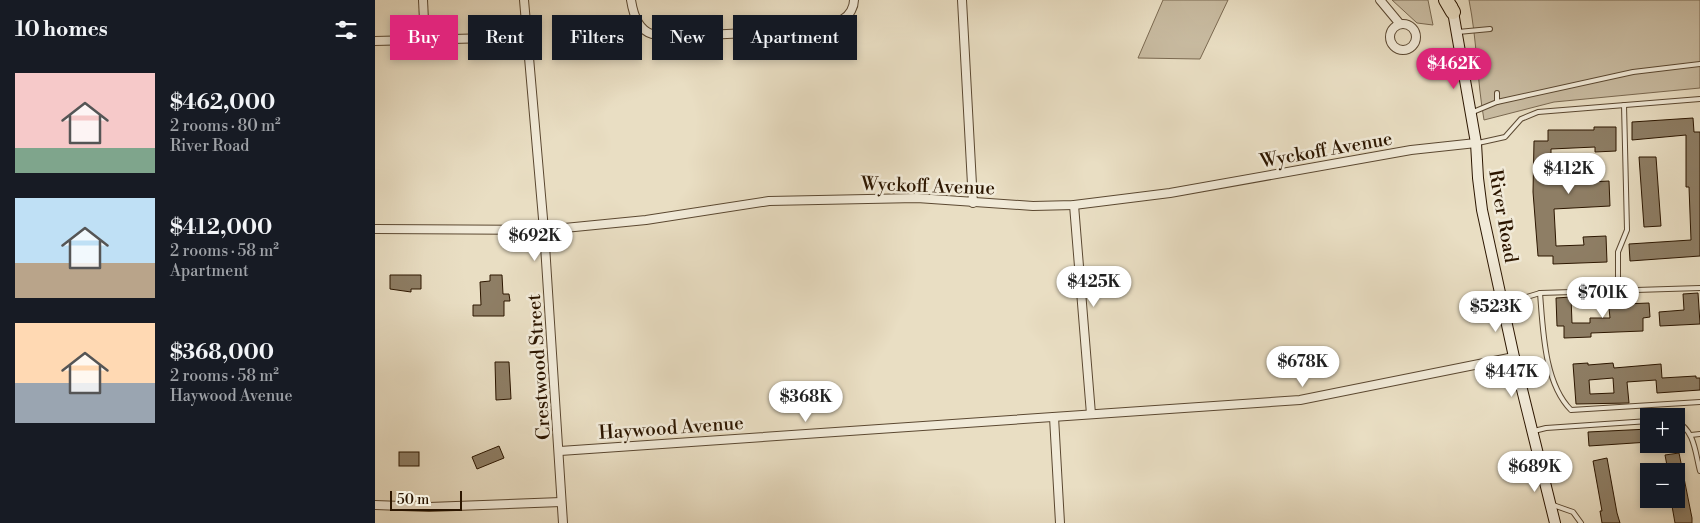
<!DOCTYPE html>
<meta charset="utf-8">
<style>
:root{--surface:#171b24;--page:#242831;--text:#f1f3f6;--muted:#9ea1a6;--accent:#db2777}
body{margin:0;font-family:"Libre Bodoni",serif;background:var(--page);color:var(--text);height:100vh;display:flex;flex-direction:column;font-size:19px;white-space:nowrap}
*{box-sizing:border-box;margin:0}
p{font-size:16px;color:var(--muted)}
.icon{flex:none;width:28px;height:28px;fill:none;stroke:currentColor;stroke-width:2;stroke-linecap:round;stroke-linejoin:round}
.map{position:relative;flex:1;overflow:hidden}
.side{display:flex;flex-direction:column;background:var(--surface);width:375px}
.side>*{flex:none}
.top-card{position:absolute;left:15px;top:15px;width:475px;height:45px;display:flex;gap:10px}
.buttons{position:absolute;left:1265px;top:408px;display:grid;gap:10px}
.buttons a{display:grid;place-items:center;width:45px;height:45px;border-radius:0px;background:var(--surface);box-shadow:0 2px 8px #0003;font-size:25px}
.scale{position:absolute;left:15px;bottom:12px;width:72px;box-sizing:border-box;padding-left:5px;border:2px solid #2c1600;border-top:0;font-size:14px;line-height:18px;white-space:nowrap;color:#2c1600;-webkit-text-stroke:4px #f1ead8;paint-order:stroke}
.price{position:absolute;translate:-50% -42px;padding:0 11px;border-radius:18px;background:#fff;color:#222;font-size:16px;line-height:32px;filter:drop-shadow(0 1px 2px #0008)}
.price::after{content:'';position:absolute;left:50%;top:30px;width:15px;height:11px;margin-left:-8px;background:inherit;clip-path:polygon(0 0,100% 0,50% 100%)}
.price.active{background:var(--accent);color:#fff}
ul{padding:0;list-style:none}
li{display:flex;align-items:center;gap:15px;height:125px;padding:0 15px}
li span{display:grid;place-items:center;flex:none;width:140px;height:100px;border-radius:0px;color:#555}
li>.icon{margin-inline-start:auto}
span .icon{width:60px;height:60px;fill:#fffc;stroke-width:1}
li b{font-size:21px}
h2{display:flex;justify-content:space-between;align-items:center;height:60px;padding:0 15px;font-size:21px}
.chip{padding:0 18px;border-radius:0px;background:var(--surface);box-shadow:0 2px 8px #0003;font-size:18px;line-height:45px}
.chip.active{background:var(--accent);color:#fff}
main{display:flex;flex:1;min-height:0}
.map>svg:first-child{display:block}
</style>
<main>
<section class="side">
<h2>10 homes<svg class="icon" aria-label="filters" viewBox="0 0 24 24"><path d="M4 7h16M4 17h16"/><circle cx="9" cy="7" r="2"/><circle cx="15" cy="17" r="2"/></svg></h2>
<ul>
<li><span style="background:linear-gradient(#f6c9c9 75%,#7fa58c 0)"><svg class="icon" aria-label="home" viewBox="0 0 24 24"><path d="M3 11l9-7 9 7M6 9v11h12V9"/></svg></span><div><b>$462,000</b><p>2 rooms · 80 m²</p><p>River Road</p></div></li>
<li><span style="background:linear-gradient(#bfe0f5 65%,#b9a48a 0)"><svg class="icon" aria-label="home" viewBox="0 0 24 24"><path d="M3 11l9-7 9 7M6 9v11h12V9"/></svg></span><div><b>$412,000</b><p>2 rooms · 58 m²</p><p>Apartment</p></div></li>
<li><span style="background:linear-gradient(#ffd9b3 60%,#9aa5b1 0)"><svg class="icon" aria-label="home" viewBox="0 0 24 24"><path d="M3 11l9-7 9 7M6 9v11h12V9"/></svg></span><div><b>$368,000</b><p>2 rooms · 58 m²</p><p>Haywood Avenue</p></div></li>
</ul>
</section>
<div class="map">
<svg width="1325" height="523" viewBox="0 0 1325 523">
<rect width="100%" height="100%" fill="#e9dec3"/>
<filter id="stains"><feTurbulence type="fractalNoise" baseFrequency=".004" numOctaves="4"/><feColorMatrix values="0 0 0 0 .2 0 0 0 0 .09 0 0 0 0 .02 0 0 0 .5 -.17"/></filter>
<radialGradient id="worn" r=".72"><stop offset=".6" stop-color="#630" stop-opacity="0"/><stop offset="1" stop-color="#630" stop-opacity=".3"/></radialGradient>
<g fill="#c9bca2" stroke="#7a6951">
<polygon points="788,0 853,0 825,59 763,58"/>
<polygon points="1017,0 1053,0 1058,25 1042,23"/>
<path d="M1094,0h231v88l-146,14 -70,18c-7,-40 -7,-80 -15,-120z"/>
</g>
<g fill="#8e7e65" stroke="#2c1600" fill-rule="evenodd">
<polygon points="1318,118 1319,132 1325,132 1325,256 1255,261 1254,244 1316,240 1314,187 1311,187 1311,135 1257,140 1257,122"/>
<polygon points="1219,127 1241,127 1241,151 1220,152 1220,147 1176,149 1176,156 1174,156 1175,184 1234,181 1235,206 1179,209 1181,246 1209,245 1208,237 1231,236 1232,262 1178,264 1178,256 1163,256 1158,192 1159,141 1173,141 1173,130 1219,130"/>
<polygon points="1264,157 1281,157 1286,226 1269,227"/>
<polygon points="15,275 46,275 46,289 36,289 36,292 15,289"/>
<polygon points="115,275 127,275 128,294 134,294 135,301 129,301 129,316 98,316 98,305 106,305 105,282 115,281"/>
<polygon points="1323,293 1325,324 1285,326 1284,312 1309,310 1308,294"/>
<polygon points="1196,297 1197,323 1215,323 1215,318 1235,318 1233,298 1249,297 1249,304 1274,303 1275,317 1268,318 1268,331 1216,333 1216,337 1189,338 1189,326 1182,326 1181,298"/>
<polygon points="120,362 134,362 136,399 121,400"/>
<path d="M1213,363v2l25,-2 1,5 47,-4 1,14 34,-2v2h4v12l-43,3 -1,-13 -29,2 2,21 -53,1 -3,-40zM1238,378l1,15 -24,1 -1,-14z"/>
<polygon points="1274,429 1274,442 1214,446 1213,432"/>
<polygon points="124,446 129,458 102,469 97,457"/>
<rect x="24" y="452" width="20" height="14"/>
<polygon points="1304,453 1317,518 1317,523 1300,523 1297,506 1299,505 1298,499 1301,499 1301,471 1293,471 1290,455"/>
<polygon points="1232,458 1242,513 1245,523 1227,523 1225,511 1227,511 1218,461"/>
</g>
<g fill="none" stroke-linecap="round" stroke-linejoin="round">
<g stroke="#5b4831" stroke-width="6">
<g id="lane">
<polyline points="1083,32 1115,29"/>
<polyline points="1122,93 1122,102"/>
<polyline points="1098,112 1122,102 1258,72 1325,64"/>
<polyline points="1103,143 1130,137 1146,119 1163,112 1325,99"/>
<polyline points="1243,291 1243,252 1252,230 1249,105"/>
<path d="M1165,293c3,36 4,90 31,117l129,-8"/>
<polyline points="1129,304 1165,293 1325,288"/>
<path d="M1301,421c19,10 19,31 24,50"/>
<polyline points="1159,431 1171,428 1274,421"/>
<polyline points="1316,435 1325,434"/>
<polyline points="1178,505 1198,512 1206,523"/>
</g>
</g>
<g stroke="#5b4831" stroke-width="10">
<g id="street">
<polyline points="48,0 50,41"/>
<polyline points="149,0 169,230 188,523"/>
<path d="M256,0c2,13 7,30 21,34 20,6 174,-5 191,-15 7,-4 11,-12 11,-19"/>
<polyline points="587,0 598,203"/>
<polyline points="1005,0 1025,24"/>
<circle cx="1028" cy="37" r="13"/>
<polyline points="0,41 152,37"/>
<polyline points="699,205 716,414"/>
<polyline points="0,229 169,230 271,220 394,201 542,198 658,206 699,205 795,193 1036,150 1101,143"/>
<polyline points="679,417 685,523"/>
<polyline points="185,451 925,400 1139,357"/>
<polyline points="0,505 54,507 186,502"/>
</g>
</g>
<g stroke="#2c1600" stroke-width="12">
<polyline id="secondary" points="1077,6 1101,143 1103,178 1107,210 1139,357 1180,523"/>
</g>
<g stroke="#2c1600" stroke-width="16">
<polyline id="highway" points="1071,0 1078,12"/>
</g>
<use href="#lane" stroke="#f1ead8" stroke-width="4"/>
<use href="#street" stroke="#f1ead8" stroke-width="8"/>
<use href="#secondary" stroke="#f1ead8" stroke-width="10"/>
<use href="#highway" stroke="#e9dec3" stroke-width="14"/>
</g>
<g text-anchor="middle" stroke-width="5" stroke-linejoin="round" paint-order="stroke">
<g font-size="19" fill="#2c1600" stroke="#f1ead8">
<text transform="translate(951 149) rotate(-10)" y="7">Wyckoff Avenue</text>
<text transform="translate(553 185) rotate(2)" y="7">Wyckoff Avenue</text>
<text transform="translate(1129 216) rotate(80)" y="7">River Road</text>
<text transform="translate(163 367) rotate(-94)" y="7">Crestwood Street</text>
<text transform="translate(296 427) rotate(-4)" y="7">Haywood Avenue</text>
</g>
</g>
<rect width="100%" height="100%" filter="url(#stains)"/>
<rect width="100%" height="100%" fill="url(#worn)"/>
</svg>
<div class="buttons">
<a>+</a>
<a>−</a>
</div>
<div class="scale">50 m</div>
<b class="price active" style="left:1079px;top:90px">$462K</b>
<b class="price" style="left:1194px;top:195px">$412K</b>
<b class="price" style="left:160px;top:262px">$692K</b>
<b class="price" style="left:719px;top:308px">$425K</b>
<b class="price" style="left:1228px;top:319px">$701K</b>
<b class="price" style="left:1121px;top:333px">$523K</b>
<b class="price" style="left:928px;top:388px">$678K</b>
<b class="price" style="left:1137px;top:398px">$447K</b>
<b class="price" style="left:431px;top:423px">$368K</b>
<b class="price" style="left:1160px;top:493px">$689K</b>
<div class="top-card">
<a class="chip active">Buy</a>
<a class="chip">Rent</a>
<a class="chip">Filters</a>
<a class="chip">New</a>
<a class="chip">Apartment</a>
</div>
</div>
</main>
